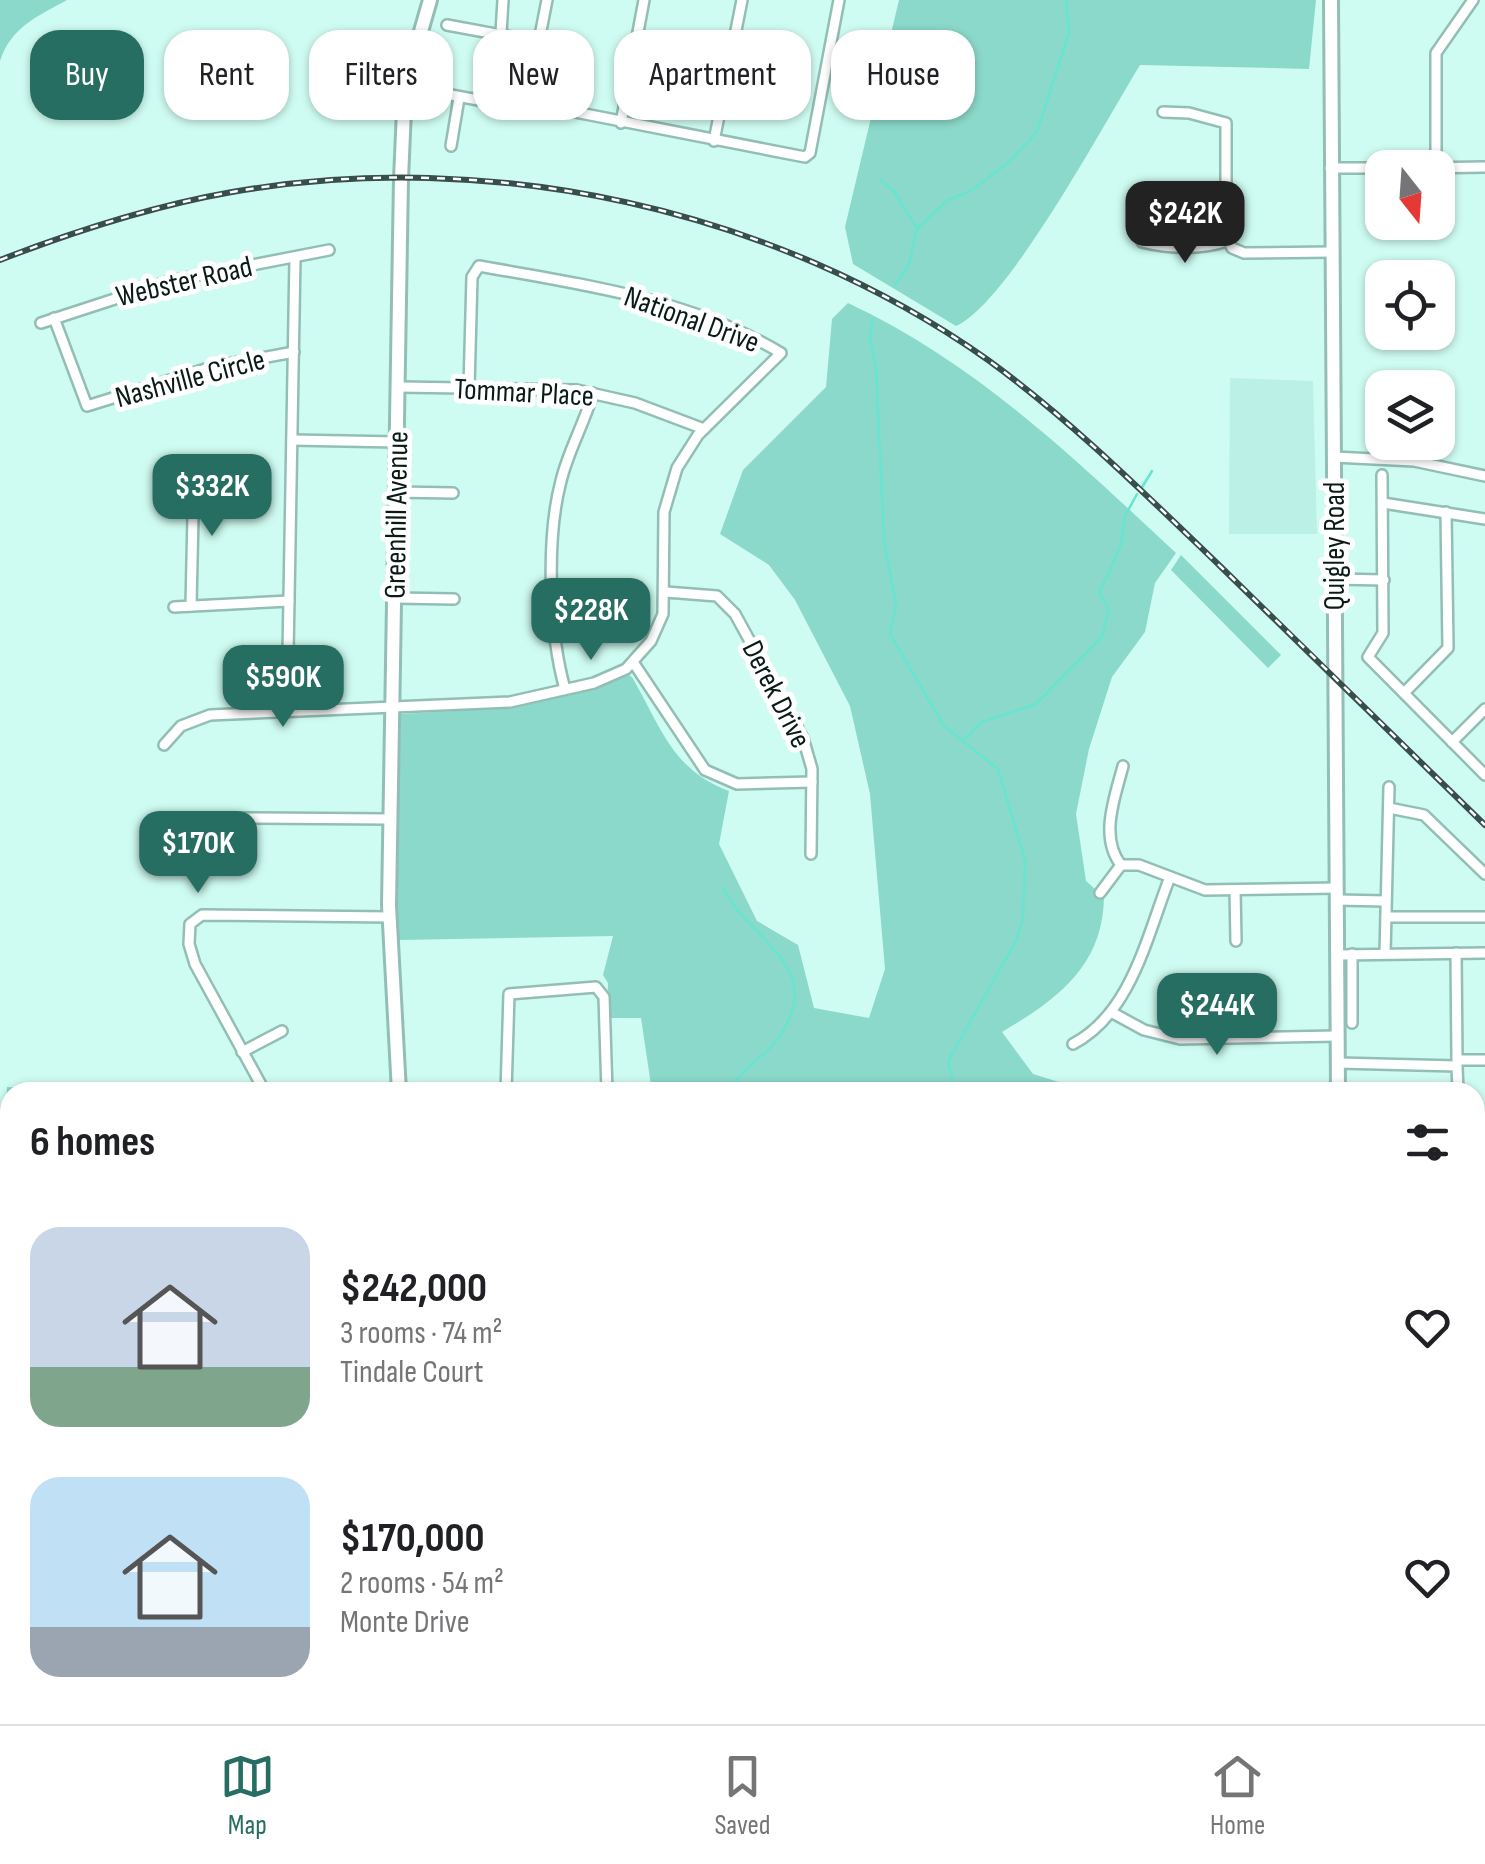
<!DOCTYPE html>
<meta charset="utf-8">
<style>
:root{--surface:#fff;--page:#f6f6f6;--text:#202124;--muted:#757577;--line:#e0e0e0;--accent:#266d62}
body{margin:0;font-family:"Sofia Sans Condensed",sans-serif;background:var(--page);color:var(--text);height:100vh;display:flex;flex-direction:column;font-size:38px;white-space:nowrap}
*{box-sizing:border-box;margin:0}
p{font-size:32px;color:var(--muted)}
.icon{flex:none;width:55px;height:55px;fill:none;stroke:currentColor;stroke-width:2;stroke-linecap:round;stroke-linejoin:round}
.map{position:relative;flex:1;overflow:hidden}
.panel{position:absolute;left:0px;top:1082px;width:1485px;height:642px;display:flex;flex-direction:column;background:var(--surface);border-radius:30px 30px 0 0;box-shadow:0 2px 8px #0004}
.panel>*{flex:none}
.banner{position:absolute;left:30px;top:30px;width:1425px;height:90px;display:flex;gap:20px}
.needle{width:65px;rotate:163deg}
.controls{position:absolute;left:1365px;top:150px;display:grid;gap:20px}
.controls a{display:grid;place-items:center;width:90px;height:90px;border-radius:20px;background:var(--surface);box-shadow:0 2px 8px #0004;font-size:50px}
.price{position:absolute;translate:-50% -85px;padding:0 22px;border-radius:20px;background:var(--accent);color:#fff;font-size:32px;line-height:65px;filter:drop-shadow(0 2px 5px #0008)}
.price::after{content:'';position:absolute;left:50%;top:60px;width:30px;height:22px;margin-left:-15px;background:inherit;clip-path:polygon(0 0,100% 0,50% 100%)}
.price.selected{background:#222;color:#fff}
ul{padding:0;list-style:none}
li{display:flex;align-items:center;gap:30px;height:250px;padding:0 30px}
li span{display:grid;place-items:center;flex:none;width:280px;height:200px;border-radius:30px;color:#555}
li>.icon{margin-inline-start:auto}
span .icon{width:120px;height:120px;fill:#fffc;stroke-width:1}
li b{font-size:42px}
h2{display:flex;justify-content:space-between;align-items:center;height:120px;padding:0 30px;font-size:42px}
.tag{padding:0 35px;border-radius:30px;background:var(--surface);box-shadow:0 2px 8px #0004;font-size:35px;line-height:90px}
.tag.selected{background:var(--accent);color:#fff}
.tabs{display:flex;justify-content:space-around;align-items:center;height:140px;border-top:2px solid var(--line);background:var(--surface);font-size:28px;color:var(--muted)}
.tabs a{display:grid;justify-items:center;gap:5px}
.tabs .selected{color:var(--accent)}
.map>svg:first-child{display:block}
</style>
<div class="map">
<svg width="1485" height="1724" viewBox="0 0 1485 1724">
<rect width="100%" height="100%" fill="#cffcf2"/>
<g fill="#baf0e5">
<polygon points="1230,378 1313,381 1317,534 1229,534"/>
<rect x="0" y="1314" width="10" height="118"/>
<rect x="1084" y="1715" width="116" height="9"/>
</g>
<g fill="#8bd9ca">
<path d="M0,0h67c-29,16 -56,27 -67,61z"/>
<path d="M899,0h417l-7,69 -169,-4c-35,57 -131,237 -184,261l-103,-62 -8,-37z"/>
<path d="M848,303c127,59 227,156 328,250l-21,30 -10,49 -33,45 -23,72 -13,65 10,67 18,16c-1,70 -48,103 -102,135l31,42 58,18h-439l-11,-74h-34l1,-35 -5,-8 10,-39 -215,4 -4,-33 7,-193c74,-4 154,-6 221,-43l10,6c29,50 40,93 97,114l-10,53 38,77 41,24 16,63 55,10 16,-49 -15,-175 -20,-88 -55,-106 -26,-35 -49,-31 23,-64 83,-83 6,-68z"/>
<polygon points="1181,555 1281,655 1268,668 1171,570"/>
<polygon points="7,1087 130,1092 10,1092 9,1283 3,1205"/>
<polygon points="1475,1208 1485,1209 1485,1345 1475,1343"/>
<rect x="451" y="1715" width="291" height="9"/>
<rect x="1200" y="1715" width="138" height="9"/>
</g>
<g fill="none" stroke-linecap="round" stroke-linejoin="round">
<g stroke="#67e5d1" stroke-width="2.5">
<polyline points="880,180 894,191 917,229"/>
<polyline points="895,285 909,264 917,229 948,200 972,190 1009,162 1037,132 1069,33 1066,0"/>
<polyline points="873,319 870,338 876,368 884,540 896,605 890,634 944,726 998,769 1025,860 1023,918 1017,939 948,1061 955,1092"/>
<polyline points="1141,489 1152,471"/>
<polyline points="963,741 982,722 1036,704 1102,637 1109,609 1099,593 1120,548 1125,516 1137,494"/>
<path d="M723,888c28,55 108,80 53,153 -13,17 -40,31 -46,51"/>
<polyline points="1475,1279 1485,1281"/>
</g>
<g stroke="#93beb5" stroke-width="14">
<g id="street">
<polyline points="447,25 539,42"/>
<polyline points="501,33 503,0"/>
<polyline points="435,92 511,106 532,99"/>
<polyline points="532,99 539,105 805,157 810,153 839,0"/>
<polyline points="532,99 530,87 547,0"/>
<polyline points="1163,112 1189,113 1226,123 1226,236 1232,248 1244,253 1332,252"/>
<polyline points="621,123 644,0"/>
<polyline points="714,141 742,0"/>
<polyline points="451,146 459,98"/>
<polyline points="1436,167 1436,53 1473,0"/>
<polyline points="1330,168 1382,168"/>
<polyline points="1421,168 1485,167"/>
<path d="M1142,242c27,7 59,8 85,-1"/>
<polyline points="54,318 87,406 212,367 294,352"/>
<polyline points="41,323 170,281 329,250"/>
<polyline points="399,387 577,390 635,403 704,429"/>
<polyline points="292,440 397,442"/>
<polyline points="1334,457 1414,461 1485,476"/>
<polyline points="1382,475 1383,633 1368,657 1485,775"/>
<polyline points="396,492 453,493"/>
<polyline points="1383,503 1485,519"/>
<polyline points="1335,579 1384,580"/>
<polyline points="666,592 717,596 735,614 803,738 812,769 811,854"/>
<polyline points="395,598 454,599"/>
<polyline points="191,606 194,470"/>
<polyline points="174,607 289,601"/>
<polyline points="633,662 705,770 737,784 812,782"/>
<path d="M565,689c-16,-56 -19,-152 -4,-208 7,-30 24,-59 32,-88"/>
<polyline points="1404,693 1448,648 1446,512"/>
<polyline points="287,711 295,258"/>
<polyline points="1452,742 1485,709"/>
<path d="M164,745l17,-19 29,-11 300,-13 84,-19 32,-14 25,-28 12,-27 1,-102 13,-44 21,-33 83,-82c-90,-54 -201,-69 -302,-87l-7,11 -3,110"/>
<polyline points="1389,808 1424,815 1485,874"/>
<polyline points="240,818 389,819"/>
<polyline points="1121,865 1139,865 1205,890 1337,888"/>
<path d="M1121,865c-22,-28 -6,-68 2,-99"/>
<polyline points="1235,890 1236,941"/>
<polyline points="1100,893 1121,865"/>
<polyline points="1337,900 1386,901"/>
<polyline points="1386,917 1485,917"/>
<polyline points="1456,953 1457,1060 1485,1060"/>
<polyline points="1352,954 1352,1023"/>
<polyline points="1385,954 1389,787"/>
<polyline points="1339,955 1485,953"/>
<polyline points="1111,1012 1144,1030 1180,1039 1337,1036"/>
<path d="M1073,1044c59,-31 74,-109 97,-167"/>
<polyline points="242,1052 282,1031"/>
<polyline points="1338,1063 1457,1066 1458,1092"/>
<polyline points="265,1092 195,964 189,944 190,924 202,915 390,917"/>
<polyline points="506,1092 509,994 596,987 604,997 607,1092"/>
<polyline points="1475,1167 1485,1169"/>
<polyline points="0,1498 10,1490"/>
<polyline points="1475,1564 1485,1561"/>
<polyline points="48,1715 50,1724"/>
<polyline points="206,1715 206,1724"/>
<polyline points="1075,1715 1075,1724"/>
<polyline points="1347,1715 1347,1724"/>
<polyline points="1450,1715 1450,1724"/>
<polyline points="397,1724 397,1715"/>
<polyline points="982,1724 982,1715"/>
</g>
</g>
<g stroke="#93beb5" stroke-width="18">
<g id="secondary">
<polyline points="1331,0 1338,1092"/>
<polyline points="399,1092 389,905 401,179 405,87 430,0"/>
<polyline points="0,1297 10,1297"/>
<polyline points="1475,1394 1485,1397"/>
<polyline points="884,1715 884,1724"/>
</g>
</g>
<use href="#street" stroke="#fff" stroke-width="9"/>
<use href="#secondary" stroke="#fff" stroke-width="12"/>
<g stroke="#374e4a" stroke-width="6">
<path id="rail" d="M0,260c75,-29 152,-54 232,-68 258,-45 541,16 756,168 84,61 157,134 232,206 89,86 177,173 265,259"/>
</g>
<use href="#rail" stroke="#fff" stroke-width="2.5" stroke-dasharray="8" stroke-linecap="butt"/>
</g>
<g text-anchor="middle" stroke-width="10" stroke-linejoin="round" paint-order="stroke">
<g font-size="30" fill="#091a17" stroke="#fff">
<text transform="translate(184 281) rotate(-13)" y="10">Webster Road</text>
<text transform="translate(692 319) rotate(20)" y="10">National Drive</text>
<text transform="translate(190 378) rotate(-15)" y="10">Nashville Circle</text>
<text transform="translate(524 392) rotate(3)" y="10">Tommar Place</text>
<text transform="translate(396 515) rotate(-89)" y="10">Greenhill Avenue</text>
<text transform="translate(1334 546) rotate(-90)" y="10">Quigley Road</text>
<text transform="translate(777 694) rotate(63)" y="10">Derek Drive</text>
</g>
</g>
</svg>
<div class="controls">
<a><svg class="needle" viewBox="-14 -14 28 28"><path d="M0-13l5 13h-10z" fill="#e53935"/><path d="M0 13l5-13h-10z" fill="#757577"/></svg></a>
<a><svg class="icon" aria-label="locate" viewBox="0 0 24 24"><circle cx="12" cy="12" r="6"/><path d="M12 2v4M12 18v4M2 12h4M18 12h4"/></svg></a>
<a><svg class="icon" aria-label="layers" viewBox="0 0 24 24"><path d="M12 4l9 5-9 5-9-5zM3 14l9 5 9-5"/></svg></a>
</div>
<b class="price selected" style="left:1185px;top:266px">$242K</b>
<b class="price" style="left:212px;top:539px">$332K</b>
<b class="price" style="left:591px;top:663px">$228K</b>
<b class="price" style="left:283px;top:730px">$590K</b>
<b class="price" style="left:198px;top:896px">$170K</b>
<b class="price" style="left:1217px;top:1058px">$244K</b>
<div class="banner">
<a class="tag selected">Buy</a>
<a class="tag">Rent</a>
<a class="tag">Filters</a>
<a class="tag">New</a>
<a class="tag">Apartment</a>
<a class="tag">House</a>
</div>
<section class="panel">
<h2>6 homes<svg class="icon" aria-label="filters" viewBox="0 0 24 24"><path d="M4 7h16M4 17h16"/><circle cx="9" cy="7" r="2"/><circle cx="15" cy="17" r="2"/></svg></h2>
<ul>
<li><span style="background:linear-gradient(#c9d6e8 70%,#7fa58c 0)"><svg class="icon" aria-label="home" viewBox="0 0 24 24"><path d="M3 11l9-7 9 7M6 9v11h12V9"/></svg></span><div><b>$242,000</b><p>3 rooms · 74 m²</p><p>Tindale Court</p></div><svg class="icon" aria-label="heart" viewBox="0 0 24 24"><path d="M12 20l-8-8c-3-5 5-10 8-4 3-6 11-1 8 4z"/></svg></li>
<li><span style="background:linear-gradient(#bfe0f5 75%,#9aa5b1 0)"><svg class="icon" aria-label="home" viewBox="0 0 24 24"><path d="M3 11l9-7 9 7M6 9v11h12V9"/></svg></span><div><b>$170,000</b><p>2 rooms · 54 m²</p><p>Monte Drive</p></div><svg class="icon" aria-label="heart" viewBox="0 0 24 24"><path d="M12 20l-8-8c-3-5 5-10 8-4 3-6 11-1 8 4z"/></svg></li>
</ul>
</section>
</div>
<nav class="tabs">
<a class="selected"><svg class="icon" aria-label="map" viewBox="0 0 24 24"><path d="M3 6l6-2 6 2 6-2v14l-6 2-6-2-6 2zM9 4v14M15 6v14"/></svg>Map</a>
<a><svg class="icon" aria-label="saved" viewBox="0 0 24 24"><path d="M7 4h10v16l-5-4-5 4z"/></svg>Saved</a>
<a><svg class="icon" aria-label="home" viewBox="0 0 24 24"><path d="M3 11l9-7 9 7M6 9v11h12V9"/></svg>Home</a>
</nav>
